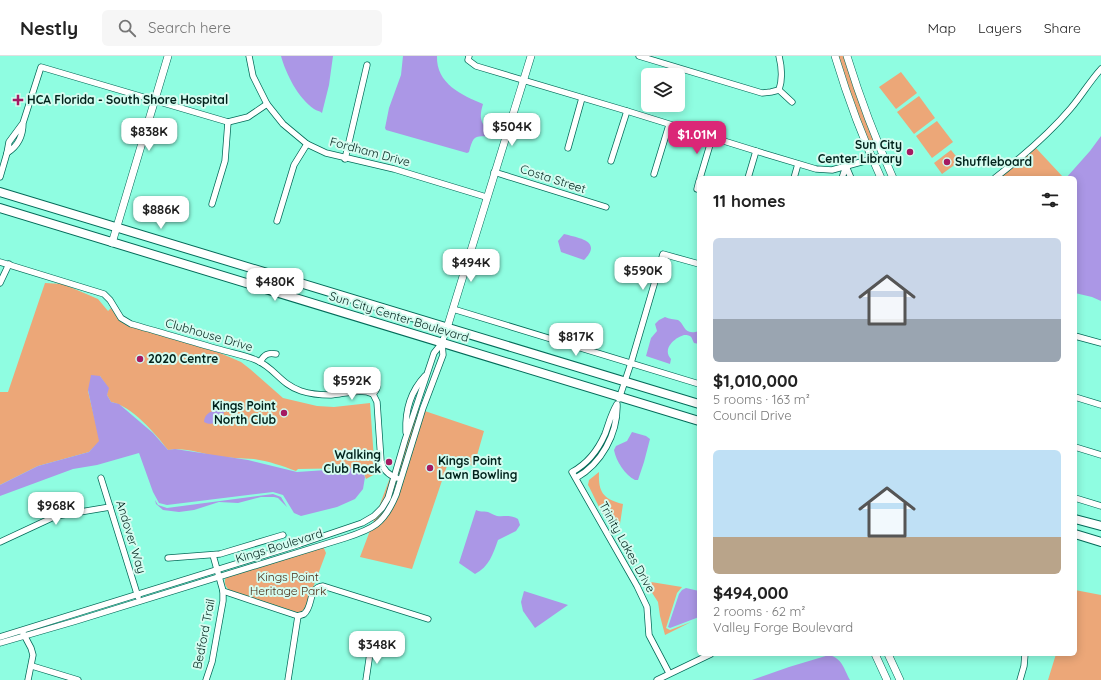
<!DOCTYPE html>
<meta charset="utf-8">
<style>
:root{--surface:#fff;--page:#f6f6f6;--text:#222;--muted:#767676;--line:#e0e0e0;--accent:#db2777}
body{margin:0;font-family:Quicksand,sans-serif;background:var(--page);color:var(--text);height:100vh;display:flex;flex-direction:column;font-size:15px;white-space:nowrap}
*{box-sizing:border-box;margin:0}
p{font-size:13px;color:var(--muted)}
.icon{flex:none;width:22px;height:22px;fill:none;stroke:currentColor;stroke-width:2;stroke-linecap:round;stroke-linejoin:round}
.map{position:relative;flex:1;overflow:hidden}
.details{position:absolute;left:697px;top:120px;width:380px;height:480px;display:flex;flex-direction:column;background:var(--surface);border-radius:6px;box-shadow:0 2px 10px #0003}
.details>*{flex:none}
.fabs{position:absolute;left:641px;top:12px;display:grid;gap:8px}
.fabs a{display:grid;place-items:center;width:44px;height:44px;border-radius:6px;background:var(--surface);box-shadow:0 2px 10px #0003;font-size:20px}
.price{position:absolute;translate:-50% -34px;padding:0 9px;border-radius:8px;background:#fff;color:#222;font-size:13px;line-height:26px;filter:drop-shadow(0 1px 2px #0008)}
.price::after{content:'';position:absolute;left:50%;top:24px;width:12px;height:9px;margin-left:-6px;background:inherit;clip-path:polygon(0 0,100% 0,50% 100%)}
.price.current{background:var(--accent);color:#fff}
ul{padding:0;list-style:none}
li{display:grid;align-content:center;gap:8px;height:212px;padding:0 16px}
li span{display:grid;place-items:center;height:124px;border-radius:6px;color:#555}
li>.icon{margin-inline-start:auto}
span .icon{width:72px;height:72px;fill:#fffc;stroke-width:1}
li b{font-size:17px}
h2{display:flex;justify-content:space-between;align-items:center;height:48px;padding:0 16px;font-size:17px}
header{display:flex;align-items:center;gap:24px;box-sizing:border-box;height:56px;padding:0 20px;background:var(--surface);border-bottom:1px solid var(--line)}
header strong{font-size:19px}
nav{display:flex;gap:22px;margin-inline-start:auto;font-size:14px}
.search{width:280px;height:36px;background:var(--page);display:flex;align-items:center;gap:10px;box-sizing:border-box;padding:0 14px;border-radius:6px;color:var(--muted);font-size:15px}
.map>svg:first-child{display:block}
</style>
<header>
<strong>Nestly</strong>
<div class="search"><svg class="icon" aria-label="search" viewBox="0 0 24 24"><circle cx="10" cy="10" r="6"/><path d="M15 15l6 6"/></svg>Search here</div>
<nav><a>Map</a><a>Layers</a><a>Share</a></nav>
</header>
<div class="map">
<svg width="1101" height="624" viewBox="0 0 1101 624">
<rect width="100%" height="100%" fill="#8ffde1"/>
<g fill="#eca778">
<polygon points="838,0 845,0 876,92 874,95 873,95 860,67"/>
<polygon points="901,16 917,37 896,53 879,31"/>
<polygon points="919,40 935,62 914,78 897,56"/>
<polygon points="937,65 953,86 932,102 916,80"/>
<polygon points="1036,92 1063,121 999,122"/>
<polygon points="951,94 960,105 942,118 934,107"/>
<path d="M45,227l18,1 35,15 10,12 3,-3 6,9 8,7 95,29 21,9 9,7 33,29 34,8 17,1 36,-4 5,71 -9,5 -3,-8 -4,-3 -61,1 -2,2c-13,-5 -28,-10 -42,-12 -13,-1 -25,-1 -38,-3 -17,-3 -31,-9 -48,-6 -13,-17 -36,-44 -57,-48l-4,-7 1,-7 -8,-12 -12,15 12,50 -11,11 -51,14 -38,19v-93h8z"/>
<polygon points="413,351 484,375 474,410 449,404 412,513 360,501 402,390"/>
<path d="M599,416c-1,21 5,27 24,32l-3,20 -5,4c-12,-8 -20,-31 -27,-43l1,-5z"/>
<path d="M323,490l3,7 -21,56 -6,4 -69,-22c-4,-4 -7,-8 -4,-14z"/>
<polygon points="651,526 682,531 677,537 666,572 670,574 691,566 665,579 660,560 658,546 647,529 647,527"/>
<polygon points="1075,534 1101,539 1101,624 1048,624 1056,598 1075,598"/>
</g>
<g fill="#ab97e6">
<path d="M281,0h52l-4,29 -7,28c-2,-2 -5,-2 -8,-4 -16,-11 -28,-35 -33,-53z"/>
<path d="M403,0h34c-1,28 25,39 46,48 -4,13 -3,21 9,28l-2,5c-16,-2 -17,0 -21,15l-2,1 -81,-23 -1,-2 4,-20 12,-33z"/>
<polygon points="1101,80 1101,245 1092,241 1075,237 1075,122 1066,122 1090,95"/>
<path d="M564,178c15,4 39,7 20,26l-23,-8 -3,-11z"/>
<path d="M665,261c4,2 9,2 13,3 7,4 5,16 21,11v13l-5,-1c-3,-6 -2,-8 -10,-8 -10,3 -22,14 -13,24l-1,5 -24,-8 5,-18 6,-7 -2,-7 4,-4z"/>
<polygon points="91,319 100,320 109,332 107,339 111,346 119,348 153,377 168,394 175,393 248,404 297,416 356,412 362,415 365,421 363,433 355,443 337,451 301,460 294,457 283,439 273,436 167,449 159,447 153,436 139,397 97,409 73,413 0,440 0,429 38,410 89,396 99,385 88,334"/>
<path d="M221,353l3,3c-1,9 -11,15 -20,10 0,-9 9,-12 17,-13z"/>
<path d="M632,376l14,4 4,3 -6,23 -6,18h-3c-10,-5 -19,-19 -21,-30l2,-4 11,-5z"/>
<polygon points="273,438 281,441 287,451 278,442 274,441 261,441 238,447 219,446 194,454 179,456 163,454 156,448 155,444 158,449 167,452"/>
<path d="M476,454c3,2 7,1 12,2 3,1 5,3 9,4 8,1 12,-2 21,3l2,6 -4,6 -18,9c-5,14 -9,27 -23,34l-16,-11z"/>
<polygon points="686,532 699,535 699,561 670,572 668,571 679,538 682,534"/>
<polygon points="524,535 568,549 535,572 523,555 521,546"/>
<path d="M829,599c13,3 15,14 21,25h-98l37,-13z"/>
</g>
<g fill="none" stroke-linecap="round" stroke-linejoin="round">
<g stroke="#046b59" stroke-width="7">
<g id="minor">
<polyline points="249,0 253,20 267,48 283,68 307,88 326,97 394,113 486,141"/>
<polyline points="469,0 468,4 476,10 627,55 756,95 816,113 832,114 883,100"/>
<polyline points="639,0 762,37 771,36 779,34"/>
<path d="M779,0c3,12 4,22 0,34l13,12"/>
<path d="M23,67l-14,19 -2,11c11,-7 16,-17 16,-30l18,-56 187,55 20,-5 19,-13"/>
<polyline points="568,92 582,42"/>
<polyline points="345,103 367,9"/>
<polyline points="611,105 627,55"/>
<polyline points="494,116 606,151"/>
<polyline points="654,118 669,69"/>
<polyline points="0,121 7,97"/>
<polyline points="700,122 712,82"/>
<polyline points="748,122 756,95"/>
<polyline points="794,122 798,108"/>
<polyline points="842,122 846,110 851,122"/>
<path d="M995,122c27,-21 54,-44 76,-70 11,-13 19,-27 30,-39"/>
<polyline points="697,133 699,125"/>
<polyline points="212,148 225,105 228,66"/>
<polyline points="277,165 294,109 307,88"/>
<path d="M0,206l104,32 6,6 11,18 10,6c29,8 58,17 87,25 13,4 26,6 38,11 19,8 24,24 45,31 9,3 20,4 30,4 13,-1 29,-7 42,-1l4,8 4,59c2,9 7,14 16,17"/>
<polyline points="0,227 9,208"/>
<polyline points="453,253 699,328"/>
<polyline points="1075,280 1101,287"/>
<path d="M260,306c4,-7 8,-10 16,-8"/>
<path d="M372,319c7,6 7,13 1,19"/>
<polyline points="1075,341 1101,349"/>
<polyline points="619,343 631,307 663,198 699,208"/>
<path d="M406,376c-1,-21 5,-41 19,-56"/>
<polyline points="1075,391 1101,399"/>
<polyline points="101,422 138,541"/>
<path d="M576,422c25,-14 42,-44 41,-74 -6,10 -8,19 -12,30 -7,16 -18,30 -33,38l65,114 10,21 2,28 20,38"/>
<polyline points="1075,442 1101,450"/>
<polyline points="0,486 56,460 110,451"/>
<polyline points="168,502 220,498 283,479"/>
<path d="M223,535l75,25c2,-1 4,-1 6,-2 10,-8 3,-26 19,-28l105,33"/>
<polyline points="23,577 31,592 33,599 28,624"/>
<polyline points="0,581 300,488 362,467 374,460 382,452 388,442 405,384 434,297 442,287"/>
<path d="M0,587l76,-22 269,-83c28,-9 39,-14 51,-43l27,-87 20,-53 -1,-12 5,-15"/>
<polyline points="32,610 78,624"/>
<polyline points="206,624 212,606 223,545 223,535 213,499"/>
<polyline points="288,624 298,560"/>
<polyline points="366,624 371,590"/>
<polyline points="657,624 711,598"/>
<polyline points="1020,624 1024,610 1025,598"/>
</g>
</g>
<g stroke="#046b59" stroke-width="8">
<g id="tertiary">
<path d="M835,0c13,43 27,81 46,122"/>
<path d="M847,0c13,42 28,82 46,122"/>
<polyline points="112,187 168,0"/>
<polyline points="447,272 531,0"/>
<polyline points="875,598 887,624"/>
<polyline points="888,598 900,624"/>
</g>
</g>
<g stroke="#046b59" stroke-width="10">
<g id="secondary">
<polyline points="0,136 699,348"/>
<polyline points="0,152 699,365"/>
<polyline points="1075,463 1101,470"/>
<polyline points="1075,478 1101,486"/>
</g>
</g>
<use href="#minor" stroke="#fff" stroke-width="5.5"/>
<use href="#tertiary" stroke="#fff" stroke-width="7"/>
<use href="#secondary" stroke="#fff" stroke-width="8"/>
</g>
<g fill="#a41a62" stroke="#d4fcf0" stroke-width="1.5">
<path d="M16 38h4v4h4v4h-4v4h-4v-4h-4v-4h4z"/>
<circle cx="910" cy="96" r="4"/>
<circle cx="947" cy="106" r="4"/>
<circle cx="140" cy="303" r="4"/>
<circle cx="284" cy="357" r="4"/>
<circle cx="389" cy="406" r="4"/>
<circle cx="430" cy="412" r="4"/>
</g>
<g text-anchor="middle" stroke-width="4" stroke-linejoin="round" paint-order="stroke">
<g font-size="12" font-weight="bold" fill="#00221b" stroke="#d4fcf0" text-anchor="start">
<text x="27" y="48">HCA Florida - South Shore Hospital</text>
<text x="902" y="93" text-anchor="end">Sun City<tspan x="902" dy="14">Center Library</tspan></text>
<text x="955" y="110">Shuffleboard</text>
<text x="148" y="307">2020 Centre</text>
<text x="276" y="354" text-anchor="end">Kings Point<tspan x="276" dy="14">North Club</tspan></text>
<text x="381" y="403" text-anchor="end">Walking<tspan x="381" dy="14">Club Rock</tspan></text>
<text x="438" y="409">Kings Point<tspan x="438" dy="14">Lawn Bowling</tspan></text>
</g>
<g font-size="12" fill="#00221b" stroke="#d4fcf0">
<text transform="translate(370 96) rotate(15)" y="4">Fordham Drive</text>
<text transform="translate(553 123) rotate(18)" y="4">Costa Street</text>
<text transform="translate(399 261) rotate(17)" y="4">Sun City Center Boulevard</text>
<text transform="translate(209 279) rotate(16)" y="4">Clubhouse Drive</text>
<text transform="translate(131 481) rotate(73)" y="4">Andover Way</text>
<text transform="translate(279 490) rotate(-17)" y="4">Kings Boulevard</text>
<text transform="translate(627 491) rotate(61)" y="4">Trinity Lakes Drive</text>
<text transform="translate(204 578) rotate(-79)" y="4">Bedford Trail</text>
</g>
<g font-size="12" fill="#4b2c15" stroke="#d4fcf0">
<text x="288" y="525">Kings Point<tspan x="288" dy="14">Heritage Park</tspan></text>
</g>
</g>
</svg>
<div class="fabs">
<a><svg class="icon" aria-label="layers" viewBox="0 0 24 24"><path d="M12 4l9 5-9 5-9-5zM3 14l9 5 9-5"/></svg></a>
</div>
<b class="price" style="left:512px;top:91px">$504K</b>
<b class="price" style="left:149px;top:96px">$838K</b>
<b class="price current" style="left:697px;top:99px">$1.01M</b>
<b class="price" style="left:161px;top:174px">$886K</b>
<b class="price" style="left:471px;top:227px">$494K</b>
<b class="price" style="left:643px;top:235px">$590K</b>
<b class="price" style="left:275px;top:246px">$480K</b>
<b class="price" style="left:576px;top:301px">$817K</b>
<b class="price" style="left:352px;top:345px">$592K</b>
<b class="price" style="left:56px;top:470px">$968K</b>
<b class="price" style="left:377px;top:609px">$348K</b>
<section class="details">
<h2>11 homes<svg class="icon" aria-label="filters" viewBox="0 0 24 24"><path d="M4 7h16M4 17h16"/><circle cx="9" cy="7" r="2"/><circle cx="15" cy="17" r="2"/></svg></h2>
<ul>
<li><span style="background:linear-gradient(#c9d6e8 65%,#9aa5b1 0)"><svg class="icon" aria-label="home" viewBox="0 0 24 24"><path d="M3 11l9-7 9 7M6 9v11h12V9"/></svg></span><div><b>$1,010,000</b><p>5 rooms · 163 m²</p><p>Council Drive</p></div></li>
<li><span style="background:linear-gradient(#bfe0f5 70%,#b9a48a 0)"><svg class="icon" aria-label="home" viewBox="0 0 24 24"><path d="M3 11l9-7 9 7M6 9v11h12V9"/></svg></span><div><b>$494,000</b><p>2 rooms · 62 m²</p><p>Valley Forge Boulevard</p></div></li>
</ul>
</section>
</div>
